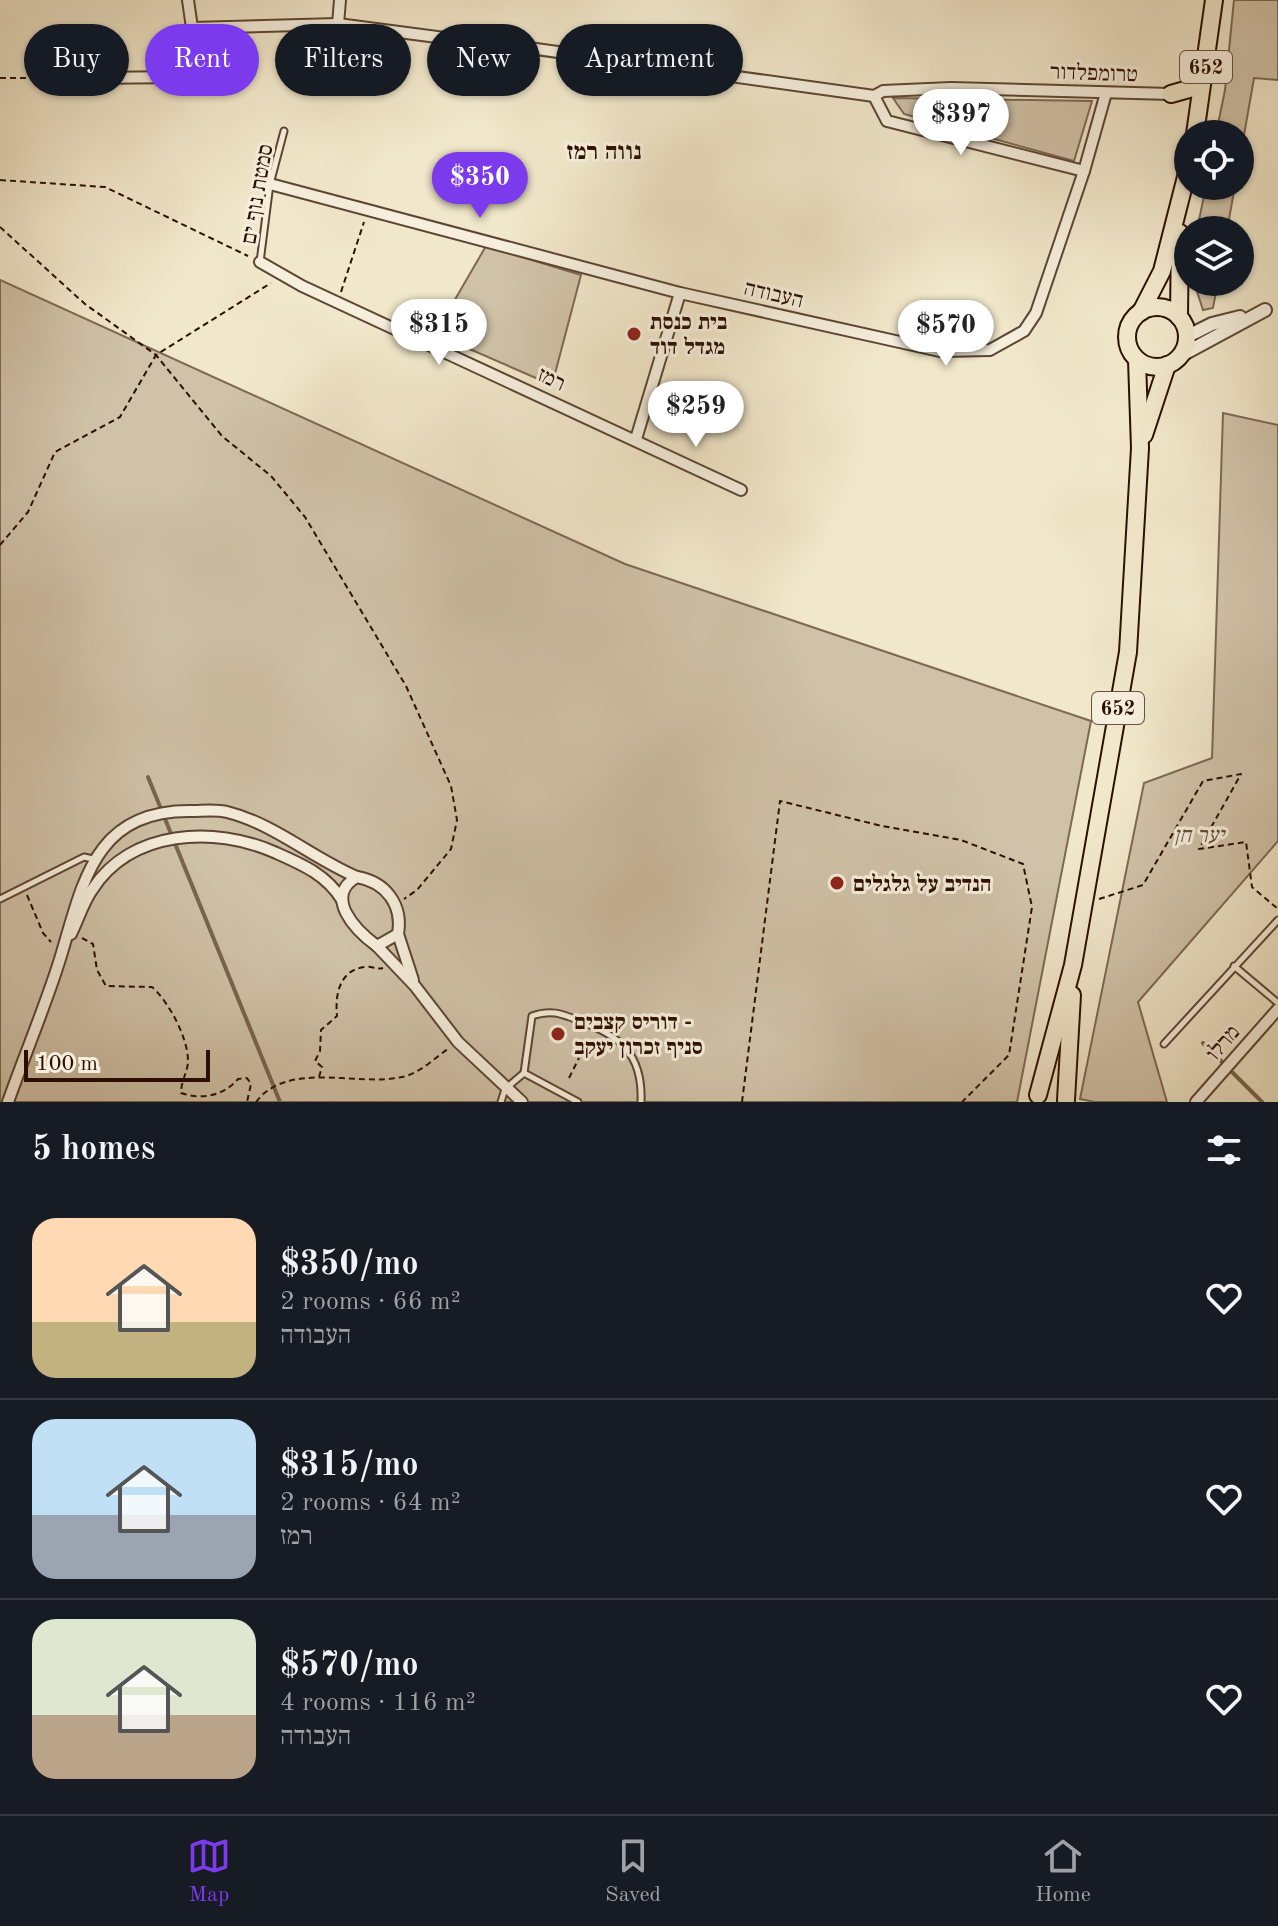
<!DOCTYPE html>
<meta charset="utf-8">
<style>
:root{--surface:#171b24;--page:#242831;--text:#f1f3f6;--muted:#9ea1a6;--line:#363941;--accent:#7c3aed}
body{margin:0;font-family:"Old Standard TT","Frank Ruhl Libre",serif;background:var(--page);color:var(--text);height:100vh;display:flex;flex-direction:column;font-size:30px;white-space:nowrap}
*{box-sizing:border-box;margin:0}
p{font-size:26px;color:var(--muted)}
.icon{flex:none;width:44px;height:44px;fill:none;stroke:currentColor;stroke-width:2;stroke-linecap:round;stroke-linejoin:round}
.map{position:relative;height:1102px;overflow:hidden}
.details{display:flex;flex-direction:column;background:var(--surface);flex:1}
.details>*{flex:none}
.guide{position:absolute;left:24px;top:24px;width:800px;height:72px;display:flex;gap:16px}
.tools{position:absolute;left:1174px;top:120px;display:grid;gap:16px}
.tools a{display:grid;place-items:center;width:80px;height:80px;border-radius:50%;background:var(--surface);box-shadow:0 2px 6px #0004;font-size:40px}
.scale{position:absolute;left:24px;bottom:20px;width:186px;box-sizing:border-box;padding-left:8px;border:4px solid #2d0f00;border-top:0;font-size:22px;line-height:28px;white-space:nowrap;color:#2d0f00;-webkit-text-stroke:6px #f6efdd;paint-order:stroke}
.price{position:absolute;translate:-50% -68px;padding:0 18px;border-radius:28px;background:#fff;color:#222;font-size:26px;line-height:52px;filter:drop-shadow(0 2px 4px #0008)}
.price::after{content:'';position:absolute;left:50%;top:48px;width:24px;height:18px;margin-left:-12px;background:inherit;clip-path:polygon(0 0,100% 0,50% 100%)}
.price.on{background:var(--accent);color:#fff}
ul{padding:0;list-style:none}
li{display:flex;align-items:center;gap:24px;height:200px;padding:0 32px}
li+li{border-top:2px solid var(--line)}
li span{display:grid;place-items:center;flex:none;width:224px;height:160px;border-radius:24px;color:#555}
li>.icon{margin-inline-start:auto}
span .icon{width:96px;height:96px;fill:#fffc;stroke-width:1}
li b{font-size:34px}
h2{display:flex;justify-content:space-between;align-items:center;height:96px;padding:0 32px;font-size:34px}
.tag{padding:0 28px;border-radius:36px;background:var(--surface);box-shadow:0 2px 6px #0004;font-size:28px;line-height:72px}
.tag.on{background:var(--accent);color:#fff}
.tab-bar{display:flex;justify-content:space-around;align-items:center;height:112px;border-top:2px solid var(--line);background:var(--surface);font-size:22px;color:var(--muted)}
.tab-bar a{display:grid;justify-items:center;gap:4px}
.tab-bar .on{color:var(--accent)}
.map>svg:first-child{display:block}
</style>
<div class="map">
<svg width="1278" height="1102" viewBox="0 0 1278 1102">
<rect width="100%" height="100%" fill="#f1e7ca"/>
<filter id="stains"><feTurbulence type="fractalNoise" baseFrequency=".0025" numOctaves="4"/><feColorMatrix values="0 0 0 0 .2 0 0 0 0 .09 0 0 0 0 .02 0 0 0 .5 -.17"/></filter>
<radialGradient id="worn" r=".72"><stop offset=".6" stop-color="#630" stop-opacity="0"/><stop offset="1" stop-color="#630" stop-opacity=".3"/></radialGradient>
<g fill="#d0c2a8" stroke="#7e6854" stroke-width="2">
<polygon points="1234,0 1278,0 1278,80 1254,78 1240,158 1240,134 1216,134 1225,90"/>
<polygon points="893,98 1092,101 1074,161 904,114"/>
<polygon points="1206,186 1235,186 1227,230 1197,230"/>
<polygon points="486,246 581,275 552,385 435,334"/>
<polygon points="0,280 625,564 1091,721 1017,1102 0,1102"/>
<polygon points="1194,282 1218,282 1213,308 1203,310"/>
<polygon points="1223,413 1278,425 1278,841 1138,1002 1167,1102 1095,1102 1080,1099 1144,783 1212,758"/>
</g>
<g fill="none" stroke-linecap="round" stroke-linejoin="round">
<g stroke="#7a6550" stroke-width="4">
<polyline points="148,777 280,1102"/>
<polyline points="1203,1043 1262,1102"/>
</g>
<g stroke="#5e4532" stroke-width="9">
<g id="service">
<polyline points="260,262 270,184 284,131"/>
<polyline points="0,899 84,857 93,859"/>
<polyline points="1234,966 1278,1003"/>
<polyline points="1164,1044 1278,920"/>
<path d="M524,1073l8,-57c19,-7 30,-2 48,5 41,15 63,34 61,81"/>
<polyline points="501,1102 505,1089 524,1073 578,1102"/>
</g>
</g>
<g stroke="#5e4532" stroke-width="14">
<g id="minor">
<polyline points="338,24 340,0"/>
<polyline points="192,28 338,24 460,40"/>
<polyline points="486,42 874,96 883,91 951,88 1171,94"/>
<polyline points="84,78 187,77 192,28 188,0"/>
<polyline points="874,96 887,121 1084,171"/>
<polyline points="270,184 680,293 940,351 990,350 1024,331 1036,313 1084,171 1106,93"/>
<polyline points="260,262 302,286 741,490"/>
<polyline points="636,439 680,293"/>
<path d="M357,877c29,5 46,28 41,57l-21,12c-22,-16 -54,-50 -20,-69z"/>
<path d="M71,934c7,-14 12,-31 21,-44 39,-61 123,-64 182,-38 27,12 52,22 68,48"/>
<polyline points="398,934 413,980"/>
<polyline points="377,946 415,986 458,1042 522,1102"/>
<path d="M8,1102c17,-48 37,-95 52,-143 23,-75 33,-149 131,-148 11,0 25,-2 36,1 48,12 85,46 130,65"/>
<polyline points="1196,1102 1278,1009"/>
</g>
</g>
<g stroke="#5e4532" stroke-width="16">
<g id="tertiary">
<polyline points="1186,337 1212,324 1240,317"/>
<polyline points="1178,357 1265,310"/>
</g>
</g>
<g stroke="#2d0f00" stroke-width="20">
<g id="primary">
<polyline points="1171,94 1196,87 1204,75"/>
<polyline points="1195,134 1214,0"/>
<circle cx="1157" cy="337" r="30"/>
<polyline points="1141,312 1162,271 1188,169"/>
<polyline points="1179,317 1180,233"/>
<polyline points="1144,435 1167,365"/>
<polyline points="1038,1095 1073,965 1128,652 1140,448 1137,360"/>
<polyline points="1066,1100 1072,995"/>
</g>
</g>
<g stroke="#2d0f00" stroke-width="2" stroke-dasharray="6 4" stroke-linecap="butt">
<polyline points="0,78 71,78"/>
<polyline points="0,180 105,187 248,256"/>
<polyline points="0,227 85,304 156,355 222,436 271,476 305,517 406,686 451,786 457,820 451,849 417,890 404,899"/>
<polyline points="341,292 364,222"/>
<polyline points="0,545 28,512 55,452 120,417 156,355 271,283"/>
<polyline points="27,895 43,933 51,942"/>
<polyline points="1099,899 1143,885 1203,781 1241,774 1199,849 1246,842 1252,887 1278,909"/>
<path d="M82,938l11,6 4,26 9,16 46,1c17,15 36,51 36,74 0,10 -7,20 -7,32 21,7 42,3 57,-14l9,-1 4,6 -4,18"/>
<path d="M319,1077l3,-10 -7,-6 5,-10 1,-21 16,-14c-2,-21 2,-46 28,-49 8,-1 11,3 18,1"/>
<polyline points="569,1078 579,1058"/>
<path d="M256,1102c32,-42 101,-15 146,-25 17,-3 34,-20 47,-29"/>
<polyline points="742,1102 780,801 882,826 961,840 1023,864 1032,907 1009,1055 962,1102"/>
</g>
<use href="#service" stroke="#f6efdd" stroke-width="5"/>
<use href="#minor" stroke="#f6efdd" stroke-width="10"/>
<use href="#tertiary" stroke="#f6efdd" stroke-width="12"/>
<use href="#primary" stroke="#f1e7ca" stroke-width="16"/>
</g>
<g fill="#8f2418" stroke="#f6efdd" stroke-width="3">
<circle cx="634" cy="334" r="8"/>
<circle cx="837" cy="883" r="8"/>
<circle cx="558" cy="1034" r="8"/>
</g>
<g text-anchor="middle" stroke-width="6" stroke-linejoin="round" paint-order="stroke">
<g fill="#f6efdd" stroke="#695242" stroke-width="2">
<rect x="1180" y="51" width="52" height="32" rx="6"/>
<rect x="1092" y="692" width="52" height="32" rx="6"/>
</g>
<g font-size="20" font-weight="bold" fill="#2d0f00">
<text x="1206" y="74">652</text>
<text x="1118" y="715">652</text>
</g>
<g font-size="22" fill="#2d0f00" stroke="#f6efdd">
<text transform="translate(1094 72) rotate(2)" y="8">טרומפלדור</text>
<text transform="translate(256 194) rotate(-80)" y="8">סמטת נוף ים</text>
<text transform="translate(774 293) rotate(13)" y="8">העבודה</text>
<text transform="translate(552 378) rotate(25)" y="8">רמז</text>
<text transform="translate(1222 1042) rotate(-49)" y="8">מרלו</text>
</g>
<g font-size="22" font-weight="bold" fill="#2d0f00" stroke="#f6efdd" text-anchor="start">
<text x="650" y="329">בית כנסת<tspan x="650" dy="25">מגדל דוד</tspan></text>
<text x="853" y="891">הנדיב על גלגלים</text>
<text x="574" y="1029">דוריס קצבים -<tspan x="574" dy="25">סניף זכרון יעקב</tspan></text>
</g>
<g font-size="22" font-style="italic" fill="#664e3b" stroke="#f6efdd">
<text x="1199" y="842">יער חן</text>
</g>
<g font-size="24" font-weight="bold" fill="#2d0f00" stroke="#f6efdd">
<text x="604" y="159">נווה רמז</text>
</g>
</g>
<rect width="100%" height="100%" filter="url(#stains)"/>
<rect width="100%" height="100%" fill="url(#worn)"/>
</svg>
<div class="tools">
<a><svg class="icon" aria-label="locate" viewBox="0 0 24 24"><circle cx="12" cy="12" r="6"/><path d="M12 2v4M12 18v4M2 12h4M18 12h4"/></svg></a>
<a><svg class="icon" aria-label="layers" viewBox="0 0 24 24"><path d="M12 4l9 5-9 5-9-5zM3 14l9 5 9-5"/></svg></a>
</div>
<div class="scale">100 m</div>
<b class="price" style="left:961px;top:157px">$397</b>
<b class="price on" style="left:480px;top:220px">$350</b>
<b class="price" style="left:439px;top:367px">$315</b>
<b class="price" style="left:946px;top:368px">$570</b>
<b class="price" style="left:696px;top:449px">$259</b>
<div class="guide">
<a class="tag">Buy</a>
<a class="tag on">Rent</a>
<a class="tag">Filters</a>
<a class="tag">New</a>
<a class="tag">Apartment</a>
</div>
</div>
<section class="details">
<h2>5 homes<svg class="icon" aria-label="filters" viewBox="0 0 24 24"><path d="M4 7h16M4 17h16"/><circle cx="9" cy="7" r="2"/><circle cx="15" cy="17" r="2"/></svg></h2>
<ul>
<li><span style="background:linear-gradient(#ffd9b3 65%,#c2b280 0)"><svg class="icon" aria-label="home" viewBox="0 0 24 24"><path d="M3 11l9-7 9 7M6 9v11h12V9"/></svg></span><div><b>$350/mo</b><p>2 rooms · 66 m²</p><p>העבודה</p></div><svg class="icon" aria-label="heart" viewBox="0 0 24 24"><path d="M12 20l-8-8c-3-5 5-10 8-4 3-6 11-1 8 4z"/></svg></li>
<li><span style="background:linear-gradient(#bfe0f5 60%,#9aa5b1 0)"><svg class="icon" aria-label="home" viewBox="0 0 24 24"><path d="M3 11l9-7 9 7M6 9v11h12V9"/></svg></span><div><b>$315/mo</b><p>2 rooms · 64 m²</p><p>רמז</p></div><svg class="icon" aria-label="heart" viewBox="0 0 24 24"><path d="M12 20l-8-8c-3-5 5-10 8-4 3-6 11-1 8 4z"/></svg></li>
<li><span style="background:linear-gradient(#dfe7d0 60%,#b9a48a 0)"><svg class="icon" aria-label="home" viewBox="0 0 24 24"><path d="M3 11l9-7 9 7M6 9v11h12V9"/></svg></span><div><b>$570/mo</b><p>4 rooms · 116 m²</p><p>העבודה</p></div><svg class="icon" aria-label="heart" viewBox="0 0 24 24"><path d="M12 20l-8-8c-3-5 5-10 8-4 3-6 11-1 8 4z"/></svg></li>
</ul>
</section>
<nav class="tab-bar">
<a class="on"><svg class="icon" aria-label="map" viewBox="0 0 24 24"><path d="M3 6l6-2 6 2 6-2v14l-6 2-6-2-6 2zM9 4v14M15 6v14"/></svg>Map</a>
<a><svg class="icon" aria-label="saved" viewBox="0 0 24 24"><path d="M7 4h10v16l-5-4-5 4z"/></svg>Saved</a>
<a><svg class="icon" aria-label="home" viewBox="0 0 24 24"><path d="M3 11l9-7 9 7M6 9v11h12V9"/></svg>Home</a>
</nav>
